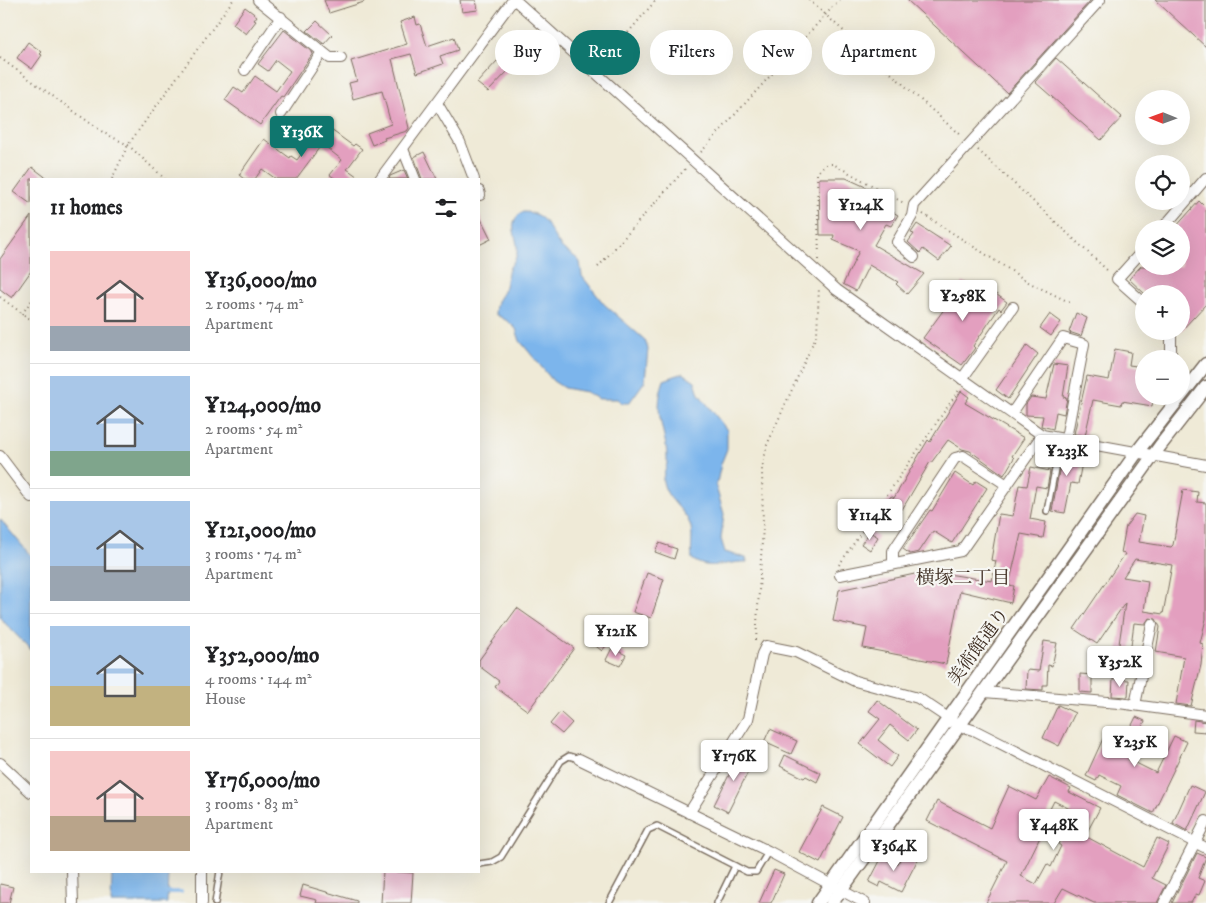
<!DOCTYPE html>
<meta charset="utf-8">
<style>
:root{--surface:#fff;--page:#f2f2f2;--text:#202124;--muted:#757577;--line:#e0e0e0;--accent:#0f766e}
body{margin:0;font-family:"IM FELL DW Pica","Noto Serif JP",serif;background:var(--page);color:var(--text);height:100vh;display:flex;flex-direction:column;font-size:19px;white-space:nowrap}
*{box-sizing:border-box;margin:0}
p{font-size:16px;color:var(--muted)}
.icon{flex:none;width:28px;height:28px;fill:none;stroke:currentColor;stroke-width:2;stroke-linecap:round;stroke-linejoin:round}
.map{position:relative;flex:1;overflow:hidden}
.details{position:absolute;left:30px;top:178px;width:450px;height:695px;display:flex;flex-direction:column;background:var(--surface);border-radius:0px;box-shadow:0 5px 20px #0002}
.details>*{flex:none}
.guide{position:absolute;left:495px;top:30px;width:475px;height:45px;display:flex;gap:10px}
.needle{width:32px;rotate:271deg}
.tools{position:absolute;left:1135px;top:90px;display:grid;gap:10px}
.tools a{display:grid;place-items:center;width:55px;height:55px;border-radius:50%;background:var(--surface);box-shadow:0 5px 20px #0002;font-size:25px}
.price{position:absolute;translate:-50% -42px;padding:0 11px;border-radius:5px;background:#fff;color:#222;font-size:16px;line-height:32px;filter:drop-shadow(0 1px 2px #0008)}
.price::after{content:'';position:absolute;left:50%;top:30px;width:15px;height:11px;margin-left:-8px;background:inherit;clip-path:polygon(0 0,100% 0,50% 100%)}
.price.on{background:var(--accent);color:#fff}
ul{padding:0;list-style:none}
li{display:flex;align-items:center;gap:15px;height:125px;padding:0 20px}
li+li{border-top:1px solid var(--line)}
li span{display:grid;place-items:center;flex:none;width:140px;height:100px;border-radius:0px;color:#555}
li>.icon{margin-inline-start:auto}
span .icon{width:60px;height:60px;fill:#fffc;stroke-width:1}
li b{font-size:21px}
h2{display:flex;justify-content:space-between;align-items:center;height:60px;padding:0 20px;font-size:21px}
.pill{padding:0 18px;border-radius:22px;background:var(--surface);box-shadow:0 5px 20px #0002;font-size:18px;line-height:45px}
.pill.on{background:var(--accent);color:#fff}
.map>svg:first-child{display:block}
</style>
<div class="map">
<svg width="1206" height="903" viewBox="0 0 1206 903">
<rect width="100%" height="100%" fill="#f6f6f2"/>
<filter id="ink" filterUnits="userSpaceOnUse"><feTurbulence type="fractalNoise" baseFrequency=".02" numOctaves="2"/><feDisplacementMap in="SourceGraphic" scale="10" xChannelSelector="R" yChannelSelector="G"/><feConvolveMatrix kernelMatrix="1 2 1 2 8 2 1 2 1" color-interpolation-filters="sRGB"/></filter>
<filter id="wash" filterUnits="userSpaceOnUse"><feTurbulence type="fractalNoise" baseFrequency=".0096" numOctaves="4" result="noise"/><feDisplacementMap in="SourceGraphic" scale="20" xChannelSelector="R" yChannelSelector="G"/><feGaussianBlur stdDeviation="1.12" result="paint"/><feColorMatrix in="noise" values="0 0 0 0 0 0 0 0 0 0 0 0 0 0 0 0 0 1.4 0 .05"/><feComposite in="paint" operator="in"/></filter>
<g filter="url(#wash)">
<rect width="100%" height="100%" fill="#efead7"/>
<g fill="#7cb5ec" stroke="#5c7085">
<path d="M523,212c23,0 25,17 36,32 5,8 15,10 21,18l2,14 22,28 41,36 3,9 -3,32 -16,22h-7l-5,-4h-19l-12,-7 -22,-4 -11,-7 -33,-40 -4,-12 -7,-7 -14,-8c1,-18 6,-15 10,-28 2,-6 2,-13 5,-19 2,-3 5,-7 6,-10 6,-17 -13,-34 7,-45z"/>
<path d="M683,373l12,8 4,13 28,36v19l-6,15 -5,23 8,27 -3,25 4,13 21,6 1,4c-19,-1 -39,10 -55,-3 -2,-12 2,-23 -2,-35 -6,-15 -24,-25 -27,-42 -1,-6 3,-12 4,-19 1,-33 -16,-46 -3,-83z"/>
<polygon points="0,519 31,556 31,650 0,618"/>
<polygon points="112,871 168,871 167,903 111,903"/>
</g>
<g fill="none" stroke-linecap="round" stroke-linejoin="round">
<polyline stroke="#7cb5ec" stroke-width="4" points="164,892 181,892"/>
</g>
<g id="blocks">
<g fill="#e39fbf" fill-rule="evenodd">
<polygon points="324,0 364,0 364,2 329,13"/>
<polygon points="460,0 476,0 478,10 462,12"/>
<polygon points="907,0 1091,0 1007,93"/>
<polygon points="1155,0 1206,0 1206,47"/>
<polygon points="245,7 257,16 254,20 256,21 246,34 233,24"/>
<polygon points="415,17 417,25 420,24 427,46 454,37 458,50 440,56 443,64 417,73 411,54 392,59 409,128 407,131 384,138 385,140 372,145 367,133 391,124 382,91 353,99 349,83 357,81 351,61 407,44 400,22"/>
<polygon points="317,21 332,35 324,44 307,31"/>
<polygon points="284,30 313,53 283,97 281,96 260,125 225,100 234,87 243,93 255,76 276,91 290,71 276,60 268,71 258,64"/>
<polygon points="28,42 42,52 40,54 42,55 32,69 17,58"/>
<polygon points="1056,58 1122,117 1101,140 1035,82"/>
<polygon points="497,61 508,71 488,92 477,83"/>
<polygon points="323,124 353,146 355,144 362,149 347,169 361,179 336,179 330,175 342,160 322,144 296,179 276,179 262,169 255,179 244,179 239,175 264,139 290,158 291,156 297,160"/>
<polygon points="424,152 437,179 422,179 414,157"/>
<polygon points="32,167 48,179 31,179 31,204 14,192"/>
<polygon points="404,170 408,179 389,179 390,176"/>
<polygon points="819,178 846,178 870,189 866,197 898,215 891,226 886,224 874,245 924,274 907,294 896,284 898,282 869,265 856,291 843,284 859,251 833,240 834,235 820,235"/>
<polygon points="1199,201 1206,208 1206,304 1181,331 1181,294 1145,294 1129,279 1141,266 1181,266 1181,229 1174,229"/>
<polygon points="479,215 491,239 479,245"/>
<polygon points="31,216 31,271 12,298 0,289 0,259"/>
<polygon points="917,224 951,246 939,261 923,249 920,253 908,242 914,234 911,233"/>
<polygon points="964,282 988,299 993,292 1007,302 1001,310 999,308 973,346 975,348 962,365 923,338"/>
<polygon points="1076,313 1087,318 1081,336 1069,332"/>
<polygon points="1050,314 1061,322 1051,336 1040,328"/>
<polygon points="1027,345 1038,354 1008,399 996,390"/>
<polygon points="1115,349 1131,352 1129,365 1144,367 1144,396 1154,396 1152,406 1122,401 1121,405 1093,400 1085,436 1074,434 1087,376 1109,380"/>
<polygon points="1054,364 1068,366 1063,397 1067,398 1064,414 1056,412 1053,429 1041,426 1043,416 1026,415 1026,404 1031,397 1046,399"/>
<polygon points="961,391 969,397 965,403 1024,438 1012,456 1014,458 1004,475 970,451 962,449 948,440 931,463 930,462 900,513 886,504 891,496 894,498 919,455 928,440 930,442"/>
<polygon points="1070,447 1082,449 1084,452 1078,484 1071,483 1065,513 1052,511 1063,449 1069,450"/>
<polygon points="1031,467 1050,471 1047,488 1036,486 1030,519 1046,522 1043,538 1021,534 1009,585 1014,586 1011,603 960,591 946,664 863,648 867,628 833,621 839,590 929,571 992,581 996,561 991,560 999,514 1013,516 1019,485 1027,486"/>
<polygon points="955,473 973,485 976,481 987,488 952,543 933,531 919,552 910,554 903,549 930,510 932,511"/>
<path d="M1183,490l15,2 -1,10 9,1v116l-6,24 3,1 -2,21 -10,41 -15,-2 8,-47 -28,-5 4,-25 -4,-8 -7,-1 -4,6 -11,-1 -4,30 -12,-2 7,-48 -28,41 -23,-15 51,-75 -4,-1 5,-27 9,-12 9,2 -5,26 32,5 2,-2zM1135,559l37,6 -9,49 -19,-3 4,-30 -25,-4z"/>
<polygon points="870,532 878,537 870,550 861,544"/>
<polygon points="659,543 677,549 674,559 655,552"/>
<polygon points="647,573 664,579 651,618 633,612"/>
<polygon points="517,608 574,648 528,711 495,687 499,681 479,666 479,660"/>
<polygon points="591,631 608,643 602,651 586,638"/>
<polygon points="1044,641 1057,643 1052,666 1048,665 1047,685 1043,685 1043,690 1026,689 1027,670 1039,671"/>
<polygon points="612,648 626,655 620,666 606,660"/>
<polygon points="1080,674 1092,675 1092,693 1080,692"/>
<polygon points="1113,679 1129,680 1128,697 1112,696"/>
<polygon points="877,700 917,730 909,740 890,725 878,740 898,756 890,767 860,744 880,719 869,711"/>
<polygon points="1058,705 1075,713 1059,746 1043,738"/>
<polygon points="560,712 572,723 562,734 550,724"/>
<polygon points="1136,717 1145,721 1128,759 1156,773 1174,736 1187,742 1153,813 1117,795 1121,786 1099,775 1096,781 1086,776 1106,732 1124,741"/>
<polygon points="1194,720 1206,722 1206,732 1193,731"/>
<polygon points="770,729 797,741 791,754 764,742"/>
<polygon points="740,753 754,760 728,812 714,805"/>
<polygon points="785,755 821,773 817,782 806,776 804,778 780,766"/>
<path d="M1049,777l22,11 -2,4 31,16 -15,28 58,31 14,-29 12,6 -17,34 14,7 -9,18h-63l-31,-15 -9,15h-68l21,-42 -80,-40 10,-20 53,27 19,-42 27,14zM1054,801l18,9 -14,34 3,2 -10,21 -4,-3 -11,20 -15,-8 26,-53 -3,-2z"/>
<polygon points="1190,785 1205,792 1187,831 1173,823"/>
<polygon points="823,807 843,817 820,863 799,852"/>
<polygon points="904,852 918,859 901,892 881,882 879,887 869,882 882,857 897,865"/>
<polygon points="1197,853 1206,857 1198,878 1205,881 1199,895 1196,894 1191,903 1172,903"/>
<polygon points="774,870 784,874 773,899 771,903 759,903"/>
<polygon points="383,871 413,873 411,903 381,903"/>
<polygon points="0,884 13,887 9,903 0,903"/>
<polygon points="303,885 357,901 357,903 316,903 317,900 300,896"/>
</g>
</g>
</g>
<g filter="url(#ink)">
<use href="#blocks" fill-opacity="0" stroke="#7a6d5f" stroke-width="1"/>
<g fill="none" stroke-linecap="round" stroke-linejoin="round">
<g stroke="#7a6d5f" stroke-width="8">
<g id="service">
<polyline points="1047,511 1061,438"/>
<polyline points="479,864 492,862 501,857 561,761 569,756 579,759"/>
<polyline points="215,903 220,871"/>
<polyline points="609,903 648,830 657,826 747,872 756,872 768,852"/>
<polyline points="717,903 735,866"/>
</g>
</g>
<g stroke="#7a6d5f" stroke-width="12">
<g id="minor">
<polyline points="258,0 325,54 330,58 341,58"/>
<polyline points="515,0 837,290 1042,435 1206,465"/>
<polyline points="245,70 281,17"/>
<polyline points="437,103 460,142 474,179"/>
<polyline points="281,114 322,52"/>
<polyline points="403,149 415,179"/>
<polyline points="380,179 513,0"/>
<polyline points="479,191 480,195"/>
<polyline points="1162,229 1206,178"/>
<polyline points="1144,249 1117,279 1144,303"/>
<polyline points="914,257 897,242 912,216 914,205 1100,0"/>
<polyline points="1171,359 1171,331"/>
<polyline points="962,379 1013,307"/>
<polyline points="1012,413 1063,338 1084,344 1066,438"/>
<polyline points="0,456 31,497"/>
<polyline points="893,564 893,551 955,458 963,456 1007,485"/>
<polyline points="840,575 961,551 1042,435"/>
<polyline points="984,692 1119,703 1206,715"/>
<polyline points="1135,705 1152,624"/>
<polyline points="579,759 768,851 865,903"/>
<polyline points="0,763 31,792"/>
<polyline points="689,813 748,719 762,654 766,646 796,652 855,681 918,698 960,726 976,731 1206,848"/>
<polyline points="72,871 73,903"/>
<polyline points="202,903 202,871"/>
<polyline points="1164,903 1206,821"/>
</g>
</g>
<g stroke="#7a6d5f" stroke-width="15">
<g id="tertiary">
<polyline points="818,903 1137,452 1206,364"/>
<polyline points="832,903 1160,446 1206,387"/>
</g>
</g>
<g stroke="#7a6d5f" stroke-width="2" stroke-dasharray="1 4" stroke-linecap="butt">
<polyline points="809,0 961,136"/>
<polyline points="0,58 104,133 128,145 165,179"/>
<polyline points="602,63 656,0"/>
<polyline points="978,150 1108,271"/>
<polyline points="701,152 839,0"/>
<polyline points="112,179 128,145 233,0"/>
<polyline points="923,214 1030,283 1071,303"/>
<polyline points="819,260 817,173 825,164 833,164 904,203"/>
<polyline points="598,267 686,168"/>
<polyline points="0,297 31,320"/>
<polyline points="22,314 31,301"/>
<polyline points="839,565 959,390"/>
<polyline points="756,640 763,526 762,469 767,445 817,334 819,287"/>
</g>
<use href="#service" stroke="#fff" stroke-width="5"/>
<use href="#minor" stroke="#fff" stroke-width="10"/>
<use href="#tertiary" stroke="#fff" stroke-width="12"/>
</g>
</g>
<g text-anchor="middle" stroke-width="4.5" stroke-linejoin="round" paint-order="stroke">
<g font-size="18" fill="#3b2a1e" stroke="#f6f6f2">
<text transform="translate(978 646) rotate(-54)" y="6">美術館通り</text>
</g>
<g font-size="19" fill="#3b2a1e" stroke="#f6f6f2">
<text x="963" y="584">横塚二丁目</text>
</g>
</g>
</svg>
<div class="tools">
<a><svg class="needle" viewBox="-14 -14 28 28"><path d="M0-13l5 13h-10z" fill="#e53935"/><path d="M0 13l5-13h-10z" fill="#757577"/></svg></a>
<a><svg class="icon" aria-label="locate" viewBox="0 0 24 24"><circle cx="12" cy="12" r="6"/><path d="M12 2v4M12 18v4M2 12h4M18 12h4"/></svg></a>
<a><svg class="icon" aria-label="layers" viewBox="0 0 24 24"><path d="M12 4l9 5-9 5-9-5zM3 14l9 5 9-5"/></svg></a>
<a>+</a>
<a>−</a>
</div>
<b class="price on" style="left:302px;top:158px">¥136K</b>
<b class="price" style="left:861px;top:231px">¥124K</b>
<b class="price" style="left:963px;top:322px">¥258K</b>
<b class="price" style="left:1067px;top:477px">¥233K</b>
<b class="price" style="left:870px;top:541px">¥114K</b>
<b class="price" style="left:616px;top:657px">¥121K</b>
<b class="price" style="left:1120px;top:688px">¥352K</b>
<b class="price" style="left:1135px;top:768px">¥235K</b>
<b class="price" style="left:734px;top:782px">¥176K</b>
<b class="price" style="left:1054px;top:851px">¥448K</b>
<b class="price" style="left:894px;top:872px">¥364K</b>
<div class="guide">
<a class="pill">Buy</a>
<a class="pill on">Rent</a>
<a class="pill">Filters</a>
<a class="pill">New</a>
<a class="pill">Apartment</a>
</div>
<section class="details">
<h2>11 homes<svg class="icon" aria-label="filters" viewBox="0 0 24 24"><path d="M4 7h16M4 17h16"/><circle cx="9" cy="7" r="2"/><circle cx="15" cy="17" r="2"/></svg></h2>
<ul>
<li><span style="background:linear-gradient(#f6c9c9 75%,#9aa5b1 0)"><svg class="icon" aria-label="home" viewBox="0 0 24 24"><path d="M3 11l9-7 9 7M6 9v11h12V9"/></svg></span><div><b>¥136,000/mo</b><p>2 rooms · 74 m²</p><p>Apartment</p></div></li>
<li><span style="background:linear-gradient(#a9c7e8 75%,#7fa58c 0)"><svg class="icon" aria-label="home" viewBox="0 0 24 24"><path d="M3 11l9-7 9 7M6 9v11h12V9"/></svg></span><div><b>¥124,000/mo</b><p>2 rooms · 54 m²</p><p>Apartment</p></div></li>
<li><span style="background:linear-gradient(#a9c7e8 65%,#9aa5b1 0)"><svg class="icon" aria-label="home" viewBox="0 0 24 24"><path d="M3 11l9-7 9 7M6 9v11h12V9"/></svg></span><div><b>¥121,000/mo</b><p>3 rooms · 74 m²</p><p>Apartment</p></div></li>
<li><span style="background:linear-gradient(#a9c7e8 60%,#c2b280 0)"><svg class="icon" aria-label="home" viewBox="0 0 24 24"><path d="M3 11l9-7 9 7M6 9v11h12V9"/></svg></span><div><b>¥352,000/mo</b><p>4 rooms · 144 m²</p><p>House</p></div></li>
<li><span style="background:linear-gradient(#f6c9c9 65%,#b9a48a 0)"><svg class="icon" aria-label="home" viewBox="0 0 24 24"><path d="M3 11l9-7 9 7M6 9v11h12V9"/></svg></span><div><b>¥176,000/mo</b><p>3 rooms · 83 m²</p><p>Apartment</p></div></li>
</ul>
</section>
</div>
